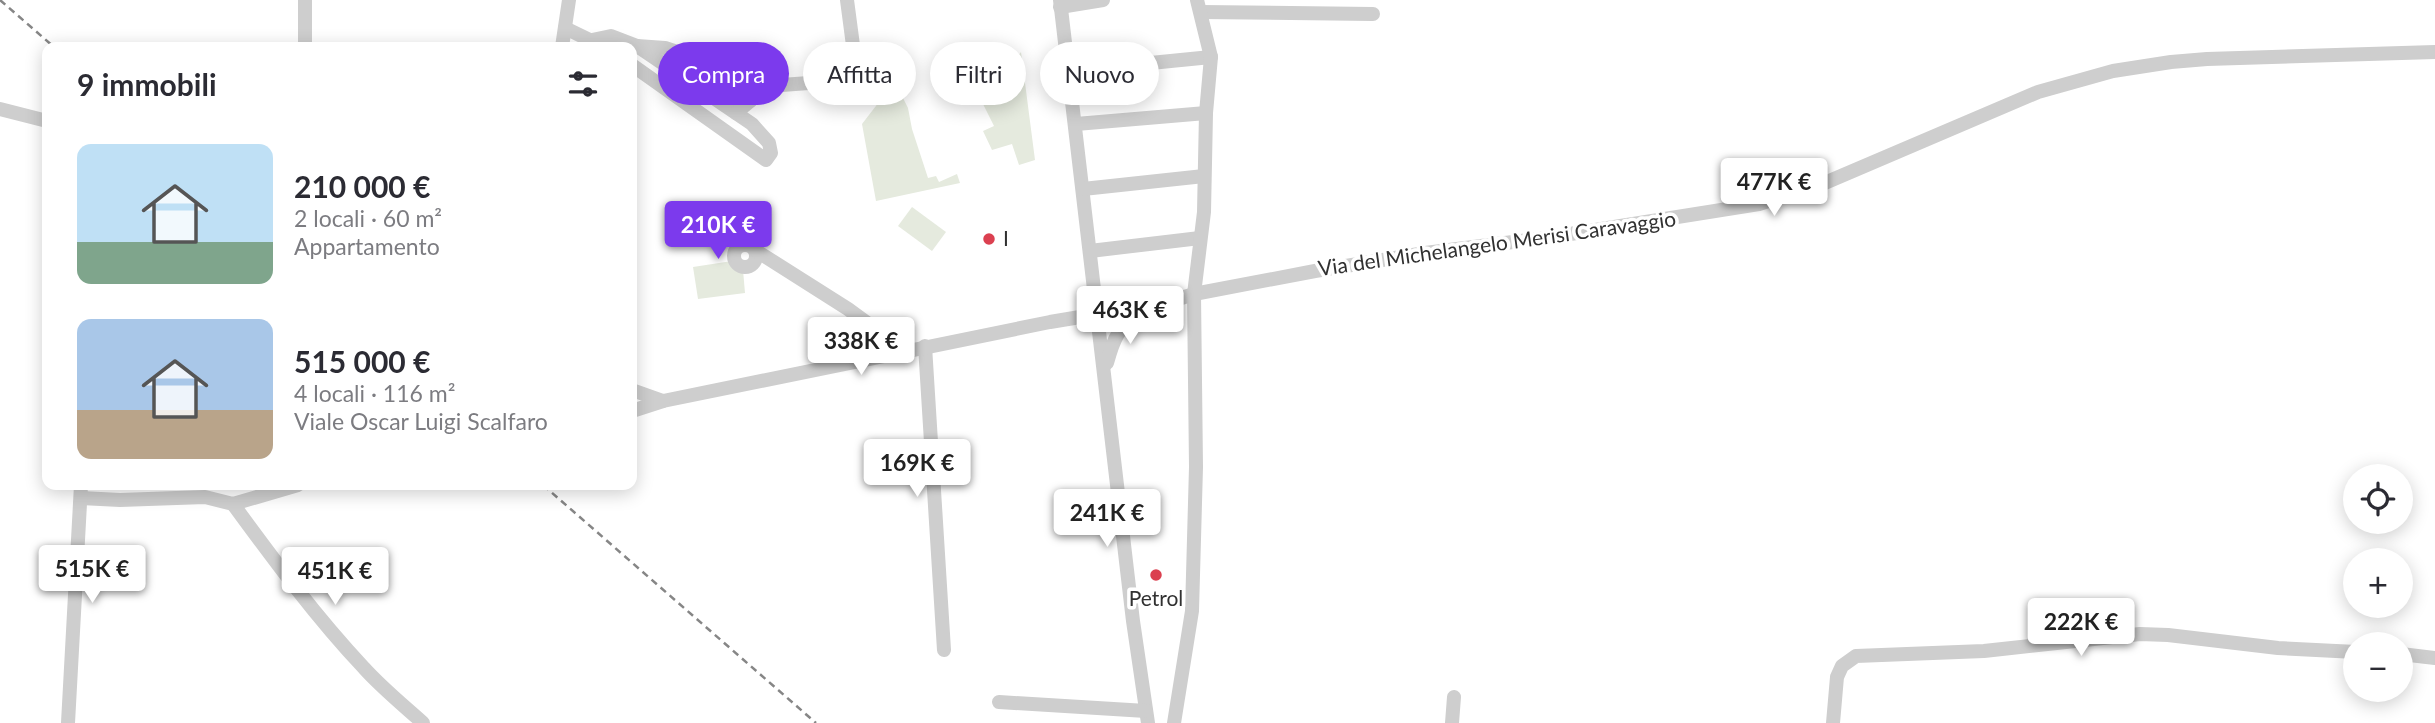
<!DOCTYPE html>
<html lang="it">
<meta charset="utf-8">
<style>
:root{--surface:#fff;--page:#f7f7f7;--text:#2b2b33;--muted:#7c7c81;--accent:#7c3aed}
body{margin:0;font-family:Lato,sans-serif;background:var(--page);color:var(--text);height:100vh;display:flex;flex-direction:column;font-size:26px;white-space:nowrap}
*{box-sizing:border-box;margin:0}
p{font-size:23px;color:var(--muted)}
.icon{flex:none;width:38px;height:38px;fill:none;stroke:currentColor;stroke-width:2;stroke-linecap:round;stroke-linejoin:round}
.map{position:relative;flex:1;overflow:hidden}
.sheet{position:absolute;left:42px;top:42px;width:595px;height:448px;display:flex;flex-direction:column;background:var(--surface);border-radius:14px;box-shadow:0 4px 18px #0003}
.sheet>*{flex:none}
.hud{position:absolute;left:658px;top:42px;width:665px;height:63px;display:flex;gap:14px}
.buttons{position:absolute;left:2343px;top:464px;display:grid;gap:14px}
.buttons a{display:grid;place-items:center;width:70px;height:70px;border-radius:50%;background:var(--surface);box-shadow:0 4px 18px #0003;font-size:35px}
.price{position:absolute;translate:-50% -60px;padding:0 16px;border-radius:7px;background:#fff;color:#222;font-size:23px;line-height:46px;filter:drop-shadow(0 2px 4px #0008)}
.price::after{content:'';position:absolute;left:50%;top:42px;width:21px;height:16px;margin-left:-10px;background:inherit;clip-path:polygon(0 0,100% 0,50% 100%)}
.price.on{background:var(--accent);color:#fff}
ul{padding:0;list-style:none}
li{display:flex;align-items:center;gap:21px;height:175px;padding:0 35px}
li span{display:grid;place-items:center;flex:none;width:196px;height:140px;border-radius:14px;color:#555}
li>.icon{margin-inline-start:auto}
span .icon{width:84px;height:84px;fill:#fffc;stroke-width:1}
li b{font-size:30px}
h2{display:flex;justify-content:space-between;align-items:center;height:84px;padding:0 35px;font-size:30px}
.pill{padding:0 24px;border-radius:32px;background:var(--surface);box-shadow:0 4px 18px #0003;font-size:24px;line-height:63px}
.pill.on{background:var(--accent);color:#fff}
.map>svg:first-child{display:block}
</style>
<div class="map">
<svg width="2435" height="723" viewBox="0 0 2435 723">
<rect width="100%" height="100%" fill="#fff"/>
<g fill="#e5eade">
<polygon points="1021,52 1035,160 1019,165 1012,144 992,150 983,131 994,126 982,102"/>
<polygon points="1005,60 980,93 963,67"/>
<polygon points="912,66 904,79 901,94 908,108 912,129 928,178 936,176 939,182 957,174 960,183 876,201 862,124 906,67"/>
<polygon points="912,207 946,232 932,251 898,226"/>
<polygon points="732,261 743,270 745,293 698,299 693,267"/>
</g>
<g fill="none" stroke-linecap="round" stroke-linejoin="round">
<g stroke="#cecece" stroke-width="14">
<polyline points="1060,0 1133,621 1148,723"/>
<polyline points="1060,7 1103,0"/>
<polyline points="1201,12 1373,14"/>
<polyline points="565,28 600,45"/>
<polyline points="592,40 611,36 637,46 752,124 769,143 771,153 766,160 632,65"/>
<polyline points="637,46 665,48 680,53 750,101"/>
<polyline points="305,47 305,0"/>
<polyline points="562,47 569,0"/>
<polyline points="1070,71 1211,57"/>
<polyline points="0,109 47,121"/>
<polyline points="736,113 768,86 836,81 848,75 854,53 847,0"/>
<polyline points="1076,124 1206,113"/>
<polyline points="1083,189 1204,176"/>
<circle cx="745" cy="256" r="11"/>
<polyline points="755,250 848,309 904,350"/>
<polyline points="1090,251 1200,238"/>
<polyline points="925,346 944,650"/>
<path d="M1107,363c7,-26 11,-34 33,-52"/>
<polyline points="632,390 663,401 1050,322 1080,317 1140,311 1194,294 1315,271 1425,253 1545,238 1759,204 1820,185 2038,92 2113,71 2171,62 2207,59 2435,52"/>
<polyline points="632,411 663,401"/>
<polyline points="81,498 120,500 205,497 233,504 298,485"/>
<path d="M233,504c41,56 83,113 131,164 18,20 39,37 59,55"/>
<polyline points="2401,654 2435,658"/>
<polyline points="999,702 1146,711"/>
<polyline points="68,723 81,485"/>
<polyline points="1174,723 1192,611 1196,467 1194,294 1204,212 1206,113 1211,57 1197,0"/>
<polyline points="1452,723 1454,697"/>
<polyline points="1833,723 1837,677 1842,666 1856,656 1984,651 2140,634 2168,635 2278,648 2356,652"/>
</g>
<g stroke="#868686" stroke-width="2.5" stroke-dasharray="7 5" stroke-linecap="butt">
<polyline points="0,0 54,47"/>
<polyline points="543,485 816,723"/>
</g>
</g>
<g fill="#db4050" stroke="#fff" stroke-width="2.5">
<circle cx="989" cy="239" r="7"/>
<circle cx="1156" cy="575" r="7"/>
</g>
<g text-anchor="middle" stroke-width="7" stroke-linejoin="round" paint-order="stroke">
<g font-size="21" fill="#313131" stroke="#fff" text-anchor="start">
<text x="1003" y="246">I</text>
<text x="1156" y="606" text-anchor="middle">Petrol</text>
</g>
<g font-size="21" fill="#313131" stroke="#fff">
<text transform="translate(1497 244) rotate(-8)" y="7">Via del Michelangelo Merisi Caravaggio</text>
</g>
</g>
</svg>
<div class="buttons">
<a><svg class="icon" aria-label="locate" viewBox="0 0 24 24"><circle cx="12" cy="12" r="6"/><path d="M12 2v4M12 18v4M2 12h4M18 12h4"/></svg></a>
<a>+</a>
<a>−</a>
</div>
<b class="price" style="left:1774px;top:218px">477K €</b>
<b class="price on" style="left:718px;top:261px">210K €</b>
<b class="price" style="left:1130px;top:346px">463K €</b>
<b class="price" style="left:861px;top:377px">338K €</b>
<b class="price" style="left:917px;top:499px">169K €</b>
<b class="price" style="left:1107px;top:549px">241K €</b>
<b class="price" style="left:92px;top:605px">515K €</b>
<b class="price" style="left:335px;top:607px">451K €</b>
<b class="price" style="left:2081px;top:658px">222K €</b>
<div class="hud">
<a class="pill on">Compra</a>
<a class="pill">Affitta</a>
<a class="pill">Filtri</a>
<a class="pill">Nuovo</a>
</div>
<section class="sheet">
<h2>9 immobili<svg class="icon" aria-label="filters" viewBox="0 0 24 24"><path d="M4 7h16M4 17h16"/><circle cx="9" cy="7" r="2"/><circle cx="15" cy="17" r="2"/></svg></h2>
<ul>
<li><span style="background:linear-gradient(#bfe0f5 70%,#7fa58c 0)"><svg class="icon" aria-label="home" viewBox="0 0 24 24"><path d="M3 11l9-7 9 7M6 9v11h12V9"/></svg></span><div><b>210 000 €</b><p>2 locali · 60 m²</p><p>Appartamento</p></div></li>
<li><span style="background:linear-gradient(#a9c7e8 65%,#b9a48a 0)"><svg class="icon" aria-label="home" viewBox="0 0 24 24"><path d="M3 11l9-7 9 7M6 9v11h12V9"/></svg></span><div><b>515 000 €</b><p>4 locali · 116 m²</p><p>Viale Oscar Luigi Scalfaro</p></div></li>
</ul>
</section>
</div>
